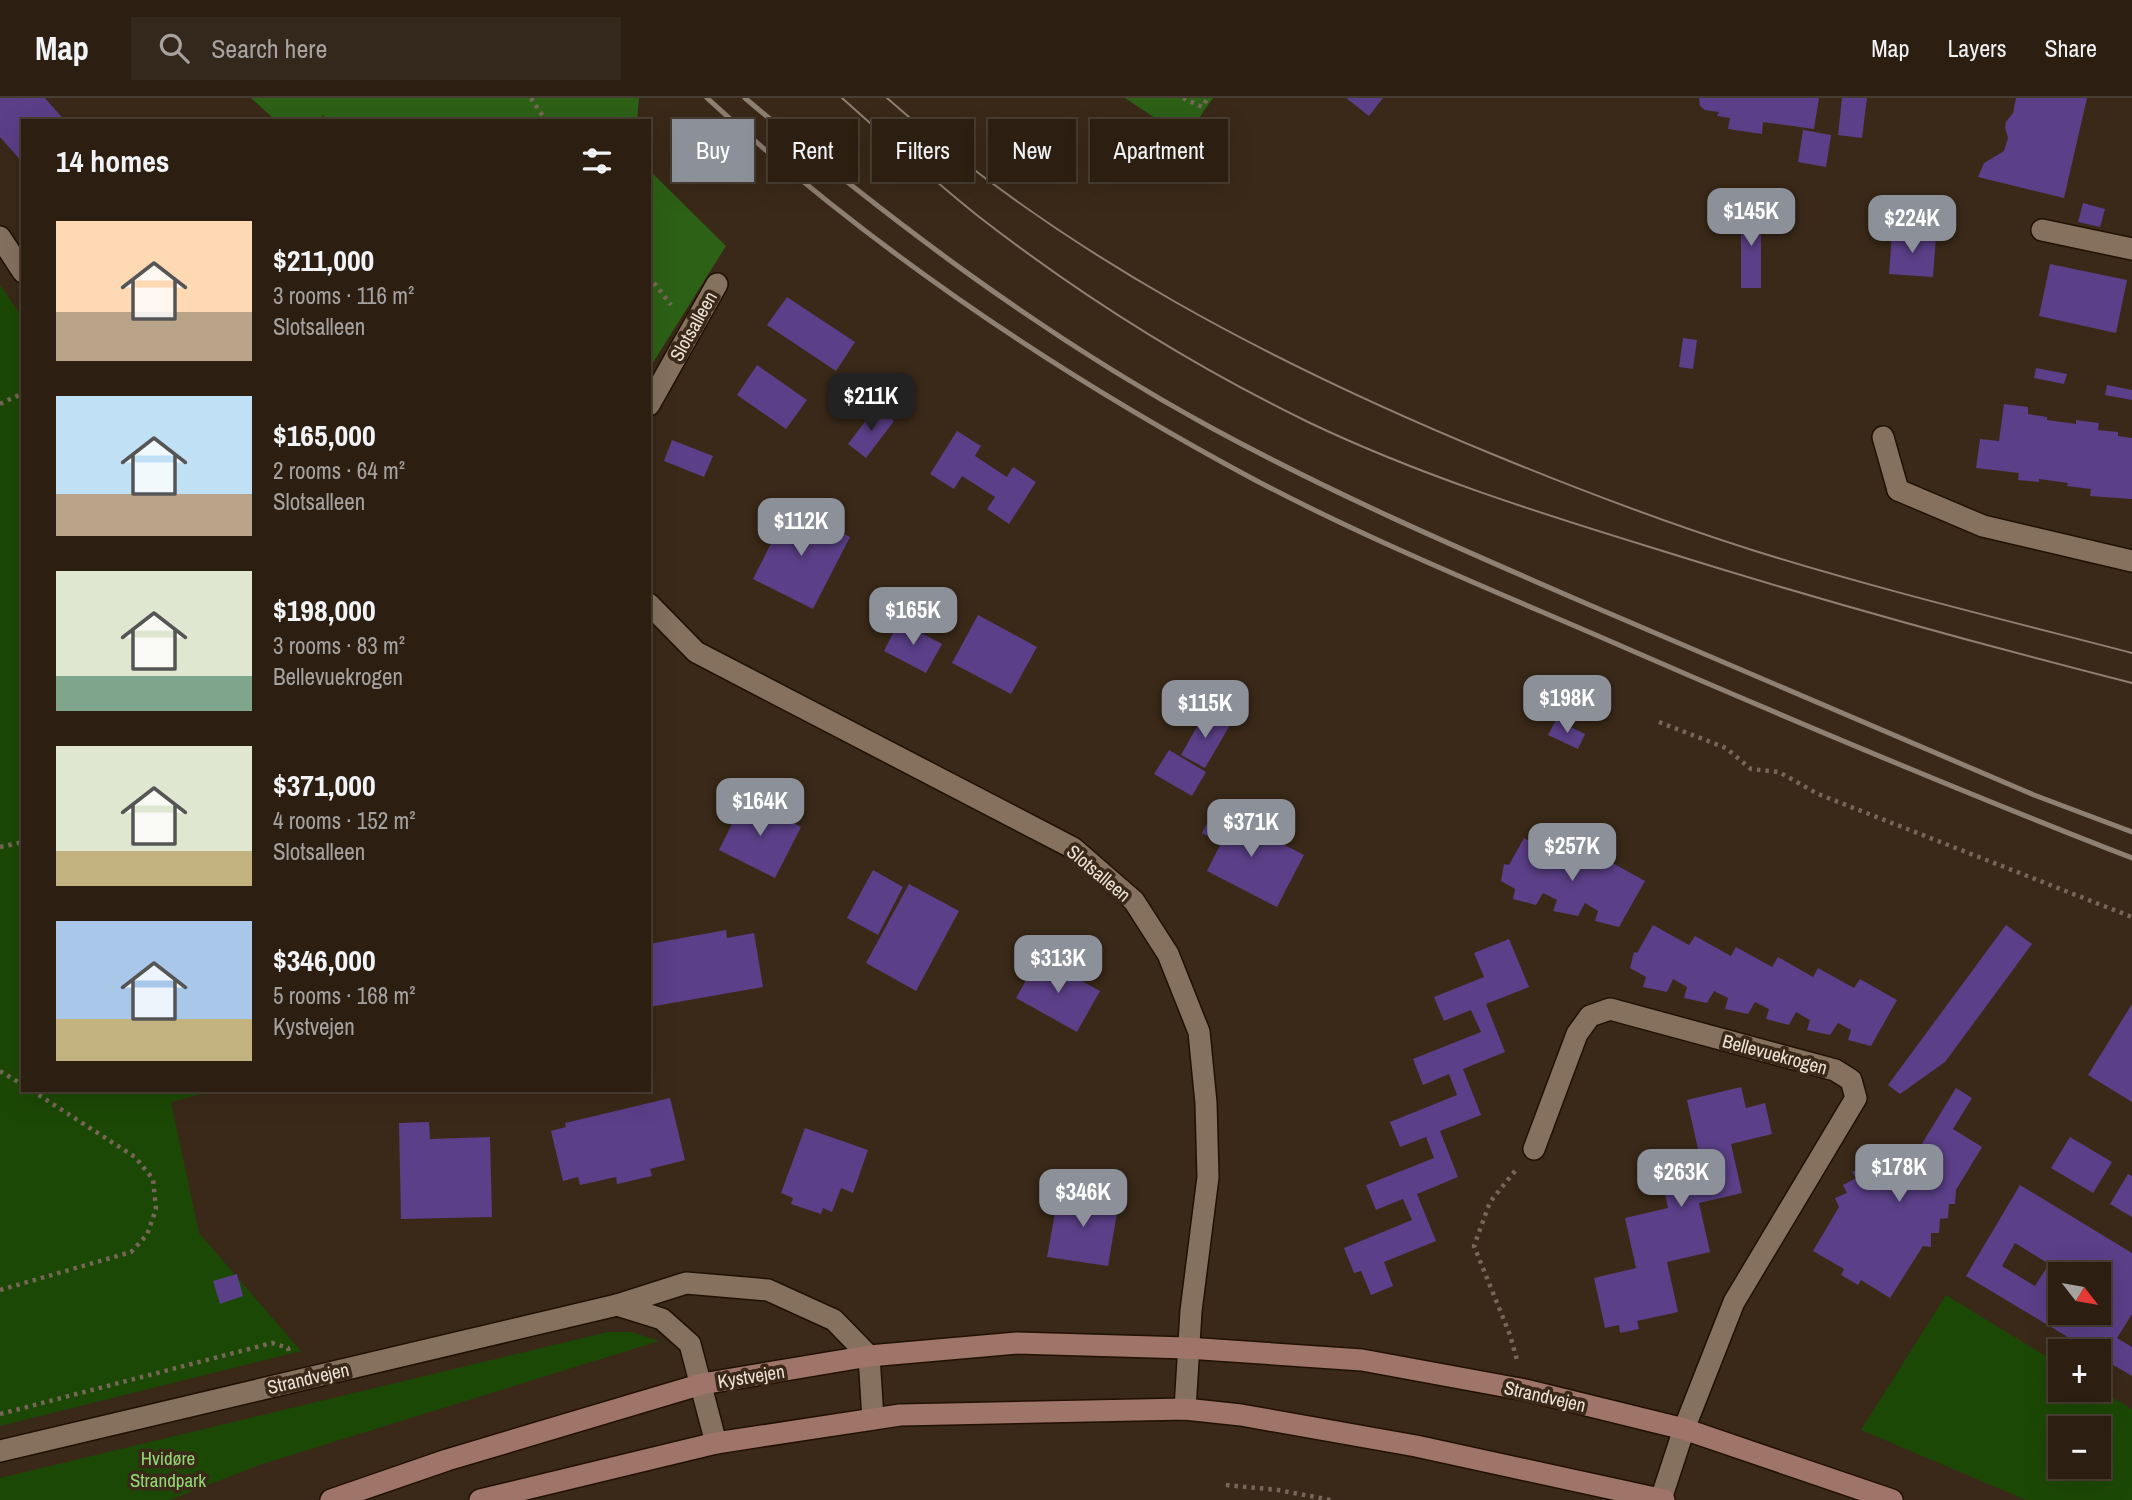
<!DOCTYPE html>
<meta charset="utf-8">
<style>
:root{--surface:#2c1f12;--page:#34271b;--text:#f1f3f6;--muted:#a6a29f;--line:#483d32;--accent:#8c9099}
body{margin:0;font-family:"Archivo Narrow",sans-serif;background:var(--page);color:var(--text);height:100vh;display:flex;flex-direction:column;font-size:26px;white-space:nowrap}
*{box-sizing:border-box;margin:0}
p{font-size:23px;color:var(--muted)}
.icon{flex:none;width:38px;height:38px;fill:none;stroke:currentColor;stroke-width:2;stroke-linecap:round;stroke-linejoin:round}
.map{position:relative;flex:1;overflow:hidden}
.sheet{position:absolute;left:21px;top:21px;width:630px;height:973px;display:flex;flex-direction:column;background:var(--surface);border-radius:0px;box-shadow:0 7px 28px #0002,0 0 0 2px var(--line)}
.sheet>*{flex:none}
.top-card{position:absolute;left:672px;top:21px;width:665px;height:63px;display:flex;gap:14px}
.needle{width:46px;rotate:121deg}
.controls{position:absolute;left:2048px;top:1164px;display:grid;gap:14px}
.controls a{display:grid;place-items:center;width:63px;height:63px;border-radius:0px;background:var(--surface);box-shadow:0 7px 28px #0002,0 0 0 2px var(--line);font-size:35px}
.price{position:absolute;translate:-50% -60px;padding:0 16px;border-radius:14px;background:var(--accent);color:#fff;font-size:23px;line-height:46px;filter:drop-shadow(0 2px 4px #0008)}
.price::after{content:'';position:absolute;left:50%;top:42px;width:21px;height:16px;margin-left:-10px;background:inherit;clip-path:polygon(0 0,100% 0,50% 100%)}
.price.selected{background:#222;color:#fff}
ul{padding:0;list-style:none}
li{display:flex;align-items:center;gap:21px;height:175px;padding:0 35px}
li span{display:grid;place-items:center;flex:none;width:196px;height:140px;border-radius:0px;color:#555}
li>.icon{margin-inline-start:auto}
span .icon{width:84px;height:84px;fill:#fffc;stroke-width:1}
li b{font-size:30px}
h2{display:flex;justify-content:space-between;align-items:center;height:84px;padding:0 35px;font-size:30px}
.chip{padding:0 24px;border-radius:0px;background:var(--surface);box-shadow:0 7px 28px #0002,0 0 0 2px var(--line);font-size:24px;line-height:63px}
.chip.selected{background:var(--accent);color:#fff}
header{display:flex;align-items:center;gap:42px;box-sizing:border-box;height:98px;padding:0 35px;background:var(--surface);border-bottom:2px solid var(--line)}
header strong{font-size:33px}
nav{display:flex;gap:38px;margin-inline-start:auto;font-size:24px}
.search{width:490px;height:63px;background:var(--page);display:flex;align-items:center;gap:18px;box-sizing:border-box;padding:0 24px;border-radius:0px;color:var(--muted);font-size:26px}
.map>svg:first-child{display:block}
</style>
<header>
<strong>Map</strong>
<div class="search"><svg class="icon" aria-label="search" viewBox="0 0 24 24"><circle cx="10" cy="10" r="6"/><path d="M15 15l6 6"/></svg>Search here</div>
<nav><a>Map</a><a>Layers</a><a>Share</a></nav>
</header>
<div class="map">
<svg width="2132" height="1402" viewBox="0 0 2132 1402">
<rect width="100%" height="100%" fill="#3a2918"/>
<g fill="#1c4805" fill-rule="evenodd">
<polygon points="0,187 23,220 23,992 217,992 171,1004 199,1135 301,1253 0,1328"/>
<path d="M1946,1197l114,70v25l38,-1 34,20v91h-106l-165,-70zM2060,1330h38v38h-38z"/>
<polygon points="608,1234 632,1234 659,1243 259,1367 170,1402 0,1402 0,1380"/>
</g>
<g fill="#2d6116">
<polygon points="251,0 639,0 637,23 327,23 323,17 318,23 276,23"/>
<polygon points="1125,0 1213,0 1185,40"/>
<polygon points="649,72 726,148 649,271"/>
</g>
<g fill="#5b3f88" fill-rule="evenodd">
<polygon points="0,0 45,0 65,23 23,23 23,65 0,39"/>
<polygon points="1346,0 1383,0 1369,18"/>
<polygon points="1699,0 1819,0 1814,31 1763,24 1762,36 1728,31 1730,20 1717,18 1719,14 1705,12 1700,8"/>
<polygon points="1842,0 1867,0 1862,40 1838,37"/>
<polygon points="2016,0 2087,0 2064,100 1978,79 1984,65 2004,53 2008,40 2005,30 2006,24 2013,15"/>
<polygon points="1803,32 1831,37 1826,69 1798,64"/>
<polygon points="2083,105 2105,111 2100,129 2078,124"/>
<rect x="1741" y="109" width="20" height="81"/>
<polygon points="1892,135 1936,138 1933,179 1889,176"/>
<polygon points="2050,166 2127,182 2116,235 2039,218"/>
<polygon points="787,199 855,244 836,273 767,227"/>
<polygon points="1683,240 1697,242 1693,271 1679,269"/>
<polygon points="757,267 807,302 786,331 737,297"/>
<polygon points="2036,270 2067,276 2064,286 2034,280"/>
<polygon points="2107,287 2132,292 2132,302 2105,297"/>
<polygon points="2004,306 2028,309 2028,316 2047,319 2047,322 2076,326 2076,322 2099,325 2098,332 2118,334 2118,338 2132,340 2132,401 2090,398 2091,391 2067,388 2068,385 2039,381 2039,384 2018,382 2019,375 1976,370 1980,341 1999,343"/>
<polygon points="876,309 894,323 866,360 848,346"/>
<polygon points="957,333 981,348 975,358 1007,379 1013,369 1036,384 1009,426 987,411 995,399 962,378 954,391 930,376"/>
<polygon points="672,342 713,358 704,379 664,363"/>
<polygon points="790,408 850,439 813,511 753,481"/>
<polygon points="978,517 1037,549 1011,596 952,565"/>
<polygon points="899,523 942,546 926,575 884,553"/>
<polygon points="1205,614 1230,627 1205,670 1181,657"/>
<polygon points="1556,622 1585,636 1578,651 1548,637"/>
<polygon points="1169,652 1206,674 1192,698 1154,676"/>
<polygon points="745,700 801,729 775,780 719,752"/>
<polygon points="1215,711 1304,757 1277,809 1207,773 1221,745 1202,735"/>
<polygon points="1524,740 1559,760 1566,750 1602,771 1607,762 1645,783 1619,829 1595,823 1598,813 1585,805 1578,818 1553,813 1557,802 1543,795 1536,807 1513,801 1515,791 1501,783 1504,766 1509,767"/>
<polygon points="873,772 903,789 878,837 847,820"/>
<polygon points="909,786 959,813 916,893 866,865"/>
<polygon points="1653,827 1689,847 1695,838 1731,858 1736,849 1772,869 1778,859 1813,879 1818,870 1854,890 1860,881 1897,902 1871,948 1848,942 1851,932 1838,925 1830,937 1807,932 1810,922 1796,914 1789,927 1766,921 1769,911 1755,904 1748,916 1725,911 1728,900 1714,893 1707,905 1684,900 1687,889 1673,881 1667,894 1643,889 1646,879 1630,870 1634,854 1637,855"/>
<polygon points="2006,827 2032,846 1945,964 1900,996 1888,987"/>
<polygon points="726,832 727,840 754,835 763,889 649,909 649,846"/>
<polygon points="1509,841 1529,889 1486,906 1505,954 1463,971 1481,1017 1440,1033 1458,1079 1417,1096 1436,1143 1384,1164 1393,1188 1371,1197 1361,1173 1354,1175 1344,1150 1412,1122 1403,1101 1376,1112 1366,1087 1434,1060 1426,1039 1400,1049 1390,1024 1457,997 1449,976 1423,987 1413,961 1481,934 1471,912 1444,923 1434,899 1484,879 1474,855"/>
<polygon points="1039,859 1100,893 1077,934 1016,900"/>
<polygon points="2132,906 2132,1004 2088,977"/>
<polygon points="1741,989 1746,1010 1765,1005 1772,1036 1731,1046 1742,1095 1699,1105 1710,1154 1667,1164 1678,1214 1637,1223 1639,1231 1620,1235 1619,1227 1605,1230 1594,1180 1636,1170 1625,1120 1668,1110 1657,1060 1698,1051 1687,1002"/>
<polygon points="1956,990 1972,1000 1953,1031 1982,1049 1956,1092 1955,1106 1949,1106 1948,1120 1940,1121 1939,1135 1931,1135 1931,1149 1923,1148 1890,1200 1861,1182 1858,1187 1841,1177 1844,1171 1813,1153 1839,1109 1835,1100 1847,1095 1843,1087 1856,1080 1852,1074 1865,1068 1878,1047 1909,1067"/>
<polygon points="670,1000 685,1062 650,1071 652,1078 617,1086 616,1079 580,1087 578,1079 563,1083 551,1033 566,1029 565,1025"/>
<polygon points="429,1024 430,1041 490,1039 492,1119 401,1121 399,1025"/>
<polygon points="805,1030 868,1052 853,1095 841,1090 832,1114 823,1110 821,1116 791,1106 793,1100 781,1095"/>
<polygon points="2070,1039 2112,1064 2093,1095 2051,1070"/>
<polygon points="2128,1076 2132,1078 2132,1119 2110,1106"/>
<path d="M2020,1087l112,68v61l-15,24 15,9v29l-34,-20v-5h-7l-125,-75zM2015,1145l34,21 -14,22 -33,-20zM2060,1176h38v20l9,5 -14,24 -17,-11h-16z"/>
<polygon points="1059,1093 1119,1103 1108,1168 1047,1159"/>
<polygon points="237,1176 243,1198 220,1206 213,1183"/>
</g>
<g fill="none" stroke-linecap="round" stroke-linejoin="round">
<g stroke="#211103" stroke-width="24">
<polyline id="service" points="1883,339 1898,392"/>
</g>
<g stroke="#211103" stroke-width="24">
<g id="minor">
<polyline points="2042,132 2132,151"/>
<polyline points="0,139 23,174"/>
<polyline points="649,307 717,186"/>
<polyline points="1898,392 1983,428 2132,463"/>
<polyline points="649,506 696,554 1073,750 1134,803 1168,856 1199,934 1206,1005 1208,1079 1191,1213 1185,1311"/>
<polyline points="1534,1051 1577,936 1590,918 1610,911 1835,972 1851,982 1856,1000 1734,1204 1684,1331 1661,1401"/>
<polyline points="617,1207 662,1221 690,1246 716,1345"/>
<polyline points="0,1353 617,1207 686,1185 768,1192 834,1222 869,1258 873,1321"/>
</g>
</g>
<g stroke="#211103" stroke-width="24">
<g id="secondary">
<polyline points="331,1402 447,1362 702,1286 869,1258 1017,1245 1187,1250 1362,1262 1525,1292 1684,1331 1892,1402"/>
<polyline points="480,1402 716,1345 900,1317 1185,1311 1241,1317 1416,1348 1664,1402"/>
</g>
</g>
<g stroke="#766758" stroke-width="4.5" stroke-dasharray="3.5 5" stroke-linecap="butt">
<polyline points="531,0 546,23"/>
<polyline points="1183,0 1202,9 1208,0"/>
<polyline points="649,178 671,207"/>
<polyline points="0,306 23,295"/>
<polyline points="1659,624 1726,650 1751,671 1779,674 1818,696 2132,819"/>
<polyline points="0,749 23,744"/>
<polyline points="0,973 23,987"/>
<polyline points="1515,1073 1490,1104 1474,1148 1510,1237 1517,1262"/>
<polyline points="0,1192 131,1154 147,1137 156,1111 153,1081 135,1059 31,992"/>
<polyline points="0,1316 272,1245 288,1250 289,1255"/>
<polyline points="1226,1387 1278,1392 1331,1402"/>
</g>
<use href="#service" stroke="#85715e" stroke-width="21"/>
<use href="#minor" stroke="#85715e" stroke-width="21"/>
<use href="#secondary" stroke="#9f7469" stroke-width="21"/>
<g stroke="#8e8072" stroke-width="2">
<path d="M842,0c45,40 89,81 136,118 103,80 213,149 330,206 111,53 228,90 345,126 159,50 318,94 479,135"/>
<path d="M887,0c176,157 389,267 605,356 85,35 172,68 260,96 125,39 253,70 380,103"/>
</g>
<g stroke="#8e8072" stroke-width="5">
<path d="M707,0c164,151 352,277 548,382 116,61 237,110 357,162 172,75 345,148 520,216"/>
<path d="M745,0c145,123 297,237 465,329 121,66 248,121 375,176 149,65 299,128 449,192l98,37"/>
</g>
</g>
<g text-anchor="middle" stroke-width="7" stroke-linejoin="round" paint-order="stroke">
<g font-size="19" fill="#ede2d7" stroke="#3a2918">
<text transform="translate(693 228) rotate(-61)" y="7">Slotsalleen</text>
<text transform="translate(1099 775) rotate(40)" y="7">Slotsalleen</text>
<text transform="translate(1775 956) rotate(15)" y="7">Bellevuekrogen</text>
<text transform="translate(751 1278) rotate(-9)" y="7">Kystvejen</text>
<text transform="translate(308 1280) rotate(-13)" y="7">Strandvejen</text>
<text transform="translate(1545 1298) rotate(13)" y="7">Strandvejen</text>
</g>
<g font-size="19" fill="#90d876" stroke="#3a2918">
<text x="168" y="1367">Hvidøre<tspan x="168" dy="22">Strandpark</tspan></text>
</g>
</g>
</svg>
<div class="controls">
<a><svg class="needle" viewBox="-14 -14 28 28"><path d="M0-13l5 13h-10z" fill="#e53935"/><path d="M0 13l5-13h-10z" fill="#a6a29f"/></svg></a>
<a>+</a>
<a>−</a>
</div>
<b class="price" style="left:1751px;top:150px">$145K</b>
<b class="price" style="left:1912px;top:157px">$224K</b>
<b class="price selected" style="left:871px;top:335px">$211K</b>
<b class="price" style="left:801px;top:460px">$112K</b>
<b class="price" style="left:913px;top:549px">$165K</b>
<b class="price" style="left:1567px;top:637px">$198K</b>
<b class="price" style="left:1205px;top:642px">$115K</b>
<b class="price" style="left:760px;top:740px">$164K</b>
<b class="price" style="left:1251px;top:761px">$371K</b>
<b class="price" style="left:1572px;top:785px">$257K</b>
<b class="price" style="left:1058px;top:897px">$313K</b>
<b class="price" style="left:1899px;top:1106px">$178K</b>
<b class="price" style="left:1681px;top:1111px">$263K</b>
<b class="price" style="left:1083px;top:1131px">$346K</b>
<div class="top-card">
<a class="chip selected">Buy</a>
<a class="chip">Rent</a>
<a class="chip">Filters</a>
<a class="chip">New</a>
<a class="chip">Apartment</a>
</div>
<section class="sheet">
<h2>14 homes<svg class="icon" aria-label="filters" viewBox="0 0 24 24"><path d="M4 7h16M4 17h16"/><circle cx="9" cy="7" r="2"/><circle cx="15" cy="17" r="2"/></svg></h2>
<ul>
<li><span style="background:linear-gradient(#ffd9b3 65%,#b9a48a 0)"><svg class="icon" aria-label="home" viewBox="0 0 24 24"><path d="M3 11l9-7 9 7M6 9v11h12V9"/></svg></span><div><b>$211,000</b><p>3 rooms · 116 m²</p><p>Slotsalleen</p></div></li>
<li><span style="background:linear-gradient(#bfe0f5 70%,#b9a48a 0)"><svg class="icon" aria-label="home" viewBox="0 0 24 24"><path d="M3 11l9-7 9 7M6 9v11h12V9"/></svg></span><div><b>$165,000</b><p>2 rooms · 64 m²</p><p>Slotsalleen</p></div></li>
<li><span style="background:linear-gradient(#dfe7d0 75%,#7fa58c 0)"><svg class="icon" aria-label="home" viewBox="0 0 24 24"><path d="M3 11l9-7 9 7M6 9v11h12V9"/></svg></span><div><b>$198,000</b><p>3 rooms · 83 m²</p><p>Bellevuekrogen</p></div></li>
<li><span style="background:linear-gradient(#dfe7d0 75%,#c2b280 0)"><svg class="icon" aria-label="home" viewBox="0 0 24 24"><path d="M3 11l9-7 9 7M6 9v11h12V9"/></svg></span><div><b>$371,000</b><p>4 rooms · 152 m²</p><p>Slotsalleen</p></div></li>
<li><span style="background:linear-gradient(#a9c7e8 70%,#c2b280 0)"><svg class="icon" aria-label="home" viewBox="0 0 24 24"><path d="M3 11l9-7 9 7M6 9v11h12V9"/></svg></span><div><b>$346,000</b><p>5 rooms · 168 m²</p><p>Kystvejen</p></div></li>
</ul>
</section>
</div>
